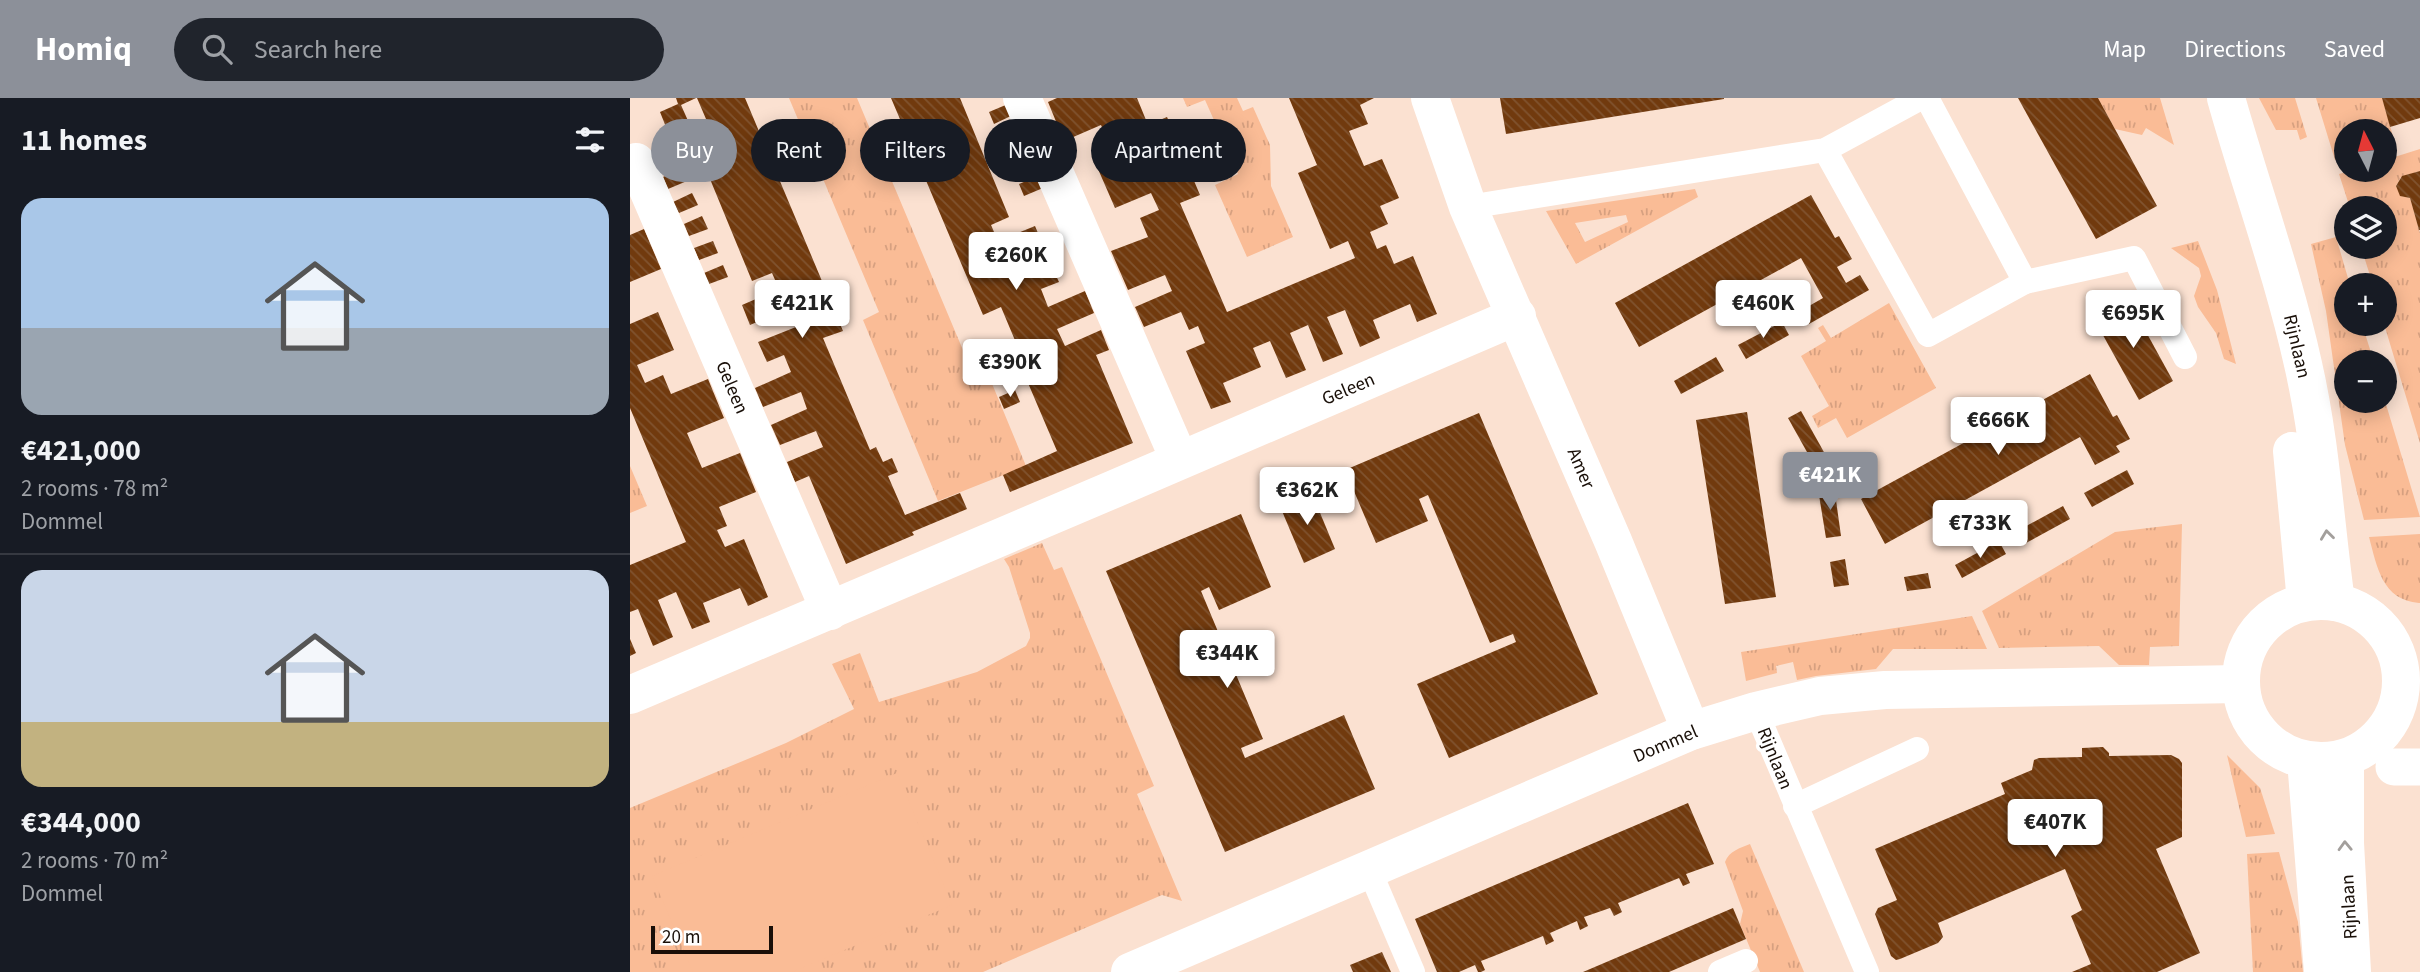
<!DOCTYPE html>
<meta charset="utf-8">
<style>
:root{--surface:#171b24;--page:#20242c;--text:#f1f3f6;--muted:#9ea1a6;--line:#363941;--accent:#8c9099}
body{margin:0;font-family:"Source Sans 3",sans-serif;background:var(--page);color:var(--text);height:100vh;display:flex;flex-direction:column;font-size:26px;white-space:nowrap}
*{box-sizing:border-box;margin:0}
p{font-size:23px;color:var(--muted)}
.icon{flex:none;width:38px;height:38px;fill:none;stroke:currentColor;stroke-width:2;stroke-linecap:round;stroke-linejoin:round}
.map{position:relative;flex:1;overflow:hidden}
.sheet{display:flex;flex-direction:column;background:var(--surface);width:630px}
.sheet>*{flex:none}
.banner{position:absolute;left:21px;top:21px;width:665px;height:63px;display:flex;gap:14px}
.needle{width:46px;rotate:354deg}
.controls{position:absolute;left:1704px;top:21px;display:grid;gap:14px}
.controls a{display:grid;place-items:center;width:63px;height:63px;border-radius:50%;background:var(--surface);box-shadow:0 4px 18px #0003;font-size:35px}
.scale{position:absolute;left:21px;bottom:18px;width:122px;box-sizing:border-box;padding-left:7px;border:4px solid #190f08;border-top:0;font-size:19px;line-height:24px;white-space:nowrap;color:#190f08;-webkit-text-stroke:5px #fff;paint-order:stroke}
.price{position:absolute;translate:-50% -60px;padding:0 16px;border-radius:7px;background:#fff;color:#222;font-size:23px;line-height:46px;filter:drop-shadow(0 2px 4px #0008)}
.price::after{content:'';position:absolute;left:50%;top:42px;width:21px;height:16px;margin-left:-10px;background:inherit;clip-path:polygon(0 0,100% 0,50% 100%)}
.price.active{background:var(--accent);color:#fff}
ul{padding:0;list-style:none}
li{display:grid;align-content:center;gap:14px;height:371px;padding:0 21px}
li+li{border-top:2px solid var(--line)}
li span{display:grid;place-items:center;height:217px;border-radius:21px;color:#555}
li>.icon{margin-inline-start:auto}
span .icon{width:126px;height:126px;fill:#fffc;stroke-width:1}
li b{font-size:30px}
h2{display:flex;justify-content:space-between;align-items:center;height:84px;padding:0 21px;font-size:30px}
.pill{padding:0 24px;border-radius:32px;background:var(--surface);box-shadow:0 4px 18px #0003;font-size:24px;line-height:63px}
.pill.active{background:var(--accent);color:#fff}
header{display:flex;align-items:center;gap:42px;box-sizing:border-box;height:98px;padding:0 35px;background:var(--accent);color:#fff}
header strong{font-size:33px}
nav{display:flex;gap:38px;margin-inline-start:auto;font-size:24px}
.search{width:490px;height:63px;background:var(--page);display:flex;align-items:center;gap:18px;box-sizing:border-box;padding:0 24px;border-radius:38px;color:var(--muted);font-size:26px}
main{display:flex;flex:1;min-height:0}
.map>svg:first-child{display:block}
</style>
<header>
<strong>Homiq</strong>
<div class="search"><svg class="icon" aria-label="search" viewBox="0 0 24 24"><circle cx="10" cy="10" r="6"/><path d="M15 15l6 6"/></svg>Search here</div>
<nav><a>Map</a><a>Directions</a><a>Saved</a></nav>
</header>
<main>
<section class="sheet">
<h2>11 homes<svg class="icon" aria-label="filters" viewBox="0 0 24 24"><path d="M4 7h16M4 17h16"/><circle cx="9" cy="7" r="2"/><circle cx="15" cy="17" r="2"/></svg></h2>
<ul>
<li><span style="background:linear-gradient(#a9c7e8 60%,#9aa5b1 0)"><svg class="icon" aria-label="home" viewBox="0 0 24 24"><path d="M3 11l9-7 9 7M6 9v11h12V9"/></svg></span><div><b>€421,000</b><p>2 rooms · 78 m²</p><p>Dommel</p></div></li>
<li><span style="background:linear-gradient(#c9d6e8 70%,#c2b280 0)"><svg class="icon" aria-label="home" viewBox="0 0 24 24"><path d="M3 11l9-7 9 7M6 9v11h12V9"/></svg></span><div><b>€344,000</b><p>2 rooms · 70 m²</p><p>Dommel</p></div></li>
</ul>
</section>
<div class="map">
<svg width="1790" height="874" viewBox="0 0 1790 874">
<defs>
<pattern id="grass-tufts" width="24" height="20" patternUnits="userSpaceOnUse" patternTransform="scale(1.75)"><rect width="24" height="20" fill="#fabc96"/><path d="M3 7l-1-3M5 7V3M7 7l1-3M15 17l-1-3M17 17v-4M19 17l1-3" fill="none" stroke="#d6a080"/></pattern>
<pattern id="building-back-hatch" width="6" height="6" patternUnits="userSpaceOnUse" patternTransform="scale(1.75)"><rect width="6" height="6" fill="#713a0e"/><path d="M-1 5l2 2M0 0l6 6M5-1l2 2" fill="none" stroke="#80532f"/></pattern>
</defs>
<rect width="100%" height="100%" fill="#fbe1d1"/>
<g fill="url(#grass-tufts)" fill-rule="evenodd">
<polygon points="159,0 227,0 338,264 351,259 396,368 308,403 233,222 249,214"/>
<polygon points="553,0 607,0 613,13 623,9 640,47 641,88 663,139 617,159 585,87 608,76 575,2 557,9"/>
<polygon points="1468,0 1530,0 1544,47 1516,30 1512,37 1485,31"/>
<polygon points="1629,0 1665,0 1677,39 1670,42 1667,32 1646,32"/>
<polygon points="1686,0 1752,0 1765,45 1755,48 1755,33 1717,33 1717,59 1705,62"/>
<polygon points="1790,51 1790,73 1771,79 1766,88 1771,98 1780,100 1790,135 1790,345 1754,226 1755,187 1743,187 1731,149 1755,149 1755,110 1720,110 1709,76 1723,72 1755,72 1755,62"/>
<path d="M1065,91l3,8 -122,67 -30,-53zM996,117l2,7 -43,20 -10,-19z"/>
<polygon points="1706,139 1720,187 1717,187 1717,226 1732,226 1744,264 1717,264 1717,303 1755,303 1790,419 1734,422 1715,347 1696,213 1681,146"/>
<polygon points="1568,143 1587,192 1606,266 1594,261 1586,235 1568,209 1564,198 1571,178 1569,170 1541,150"/>
<polygon points="1259,205 1306,290 1217,340 1206,320 1188,330 1182,318 1199,308 1171,258 1196,243 1188,230 1193,227 1201,240"/>
<polygon points="0,368 17,408 0,415"/>
<polygon points="1552,426 1549,548 1520,549 1519,567 1489,567 1469,548 1369,550 1352,513 1485,434"/>
<path d="M1790,436v69h-1c-37,-3 -42,-36 -50,-66z"/>
<polygon points="412,445 424,472 432,469 524,688 507,696 552,803 532,797 353,874 0,874 0,710 156,645 224,611 202,566 230,555 249,604 347,574 396,548 400,540 400,535 379,469 374,461"/>
<polygon points="1342,518 1357,551 1263,551 1246,571 1186,578 1167,582 1163,564 1146,568 1147,575 1116,583 1111,554"/>
<polygon points="1597,657 1630,690 1645,736 1616,739"/>
<path d="M1120,746l54,128h-44l-20,-48 3,-13 -18,-49c4,-11 15,-14 25,-18z"/>
<polygon points="1649,754 1668,824 1673,874 1623,874 1617,756"/>
</g>
<polygon fill="#fabc96" points="267,675 322,807 162,874 63,874 22,778"/>
<g fill="url(#building-back-hatch)">
<polygon points="46,0 66,0 51,7 59,25 38,34 30,14 48,6"/>
<polygon points="67,0 115,0 213,233 193,240 240,352 246,349 253,364 262,360 268,374 258,378 275,417 330,395 337,411 282,434 284,437 216,466 179,378 165,384 157,364 193,349 186,333 150,347 141,327 177,311 171,294 133,309 125,290 161,274 154,257 137,264 128,244 166,229 158,211 120,227 112,207 149,191 142,175 122,183 73,64 54,71 46,51 82,35"/>
<polygon points="261,0 330,0 379,119 361,127 368,143 405,128 413,147 376,163 383,180 420,165 429,184 411,191 418,209 455,193 464,215 427,231 435,248 471,232 479,252 466,257 503,345 380,394 373,377 427,353 398,285 402,283 371,209 353,217"/>
<polygon points="427,0 507,0 518,27 537,19 570,97 550,105 597,214 725,160 718,143 700,151 668,75 687,67 659,0 744,0 730,7 738,26 719,33 734,68 752,61 769,100 750,108 758,126 740,134 747,151 756,147 764,166 783,158 807,216 787,224 780,206 743,222 750,240 730,249 715,212 697,219 713,256 693,264 678,227 660,235 676,272 656,280 640,243 623,250 631,269 593,285 601,304 581,311 556,253 575,245 568,228 559,232 551,214 514,229 505,209 542,193 535,177 498,192 481,153 518,139 510,120 529,112 521,95 485,110 468,71 505,55 498,39 479,46 471,27 434,43 418,4"/>
<polygon points="870,0 1094,0 1094,1 876,36"/>
<polygon points="1388,0 1468,0 1527,108 1466,141"/>
<polygon points="1752,0 1790,0 1790,20 1760,29"/>
<polygon points="378,6 383,17 364,26 359,14"/>
<polygon points="388,29 393,42 375,49 369,37"/>
<polygon points="398,53 403,66 384,74 379,61"/>
<polygon points="52,71 57,83 38,91 33,79"/>
<polygon points="1790,73 1790,132 1789,132 1780,100 1770,98 1766,88 1772,78"/>
<polygon points="408,78 413,90 394,98 389,86"/>
<polygon points="62,95 68,107 49,115 43,104"/>
<polygon points="1181,97 1205,140 1209,138 1222,161 1207,169 1216,185 1230,177 1239,192 1179,226 1172,212 1193,200 1171,160 1009,249 985,205"/>
<polygon points="72,118 78,131 59,138 54,126"/>
<polygon points="14,131 31,171 0,184 0,137"/>
<polygon points="83,143 88,155 69,162 64,150"/>
<polygon points="93,167 98,179 79,186 74,175"/>
<polygon points="1498,201 1543,283 1509,302 1464,221"/>
<polygon points="28,214 44,252 7,267 15,285 33,277 41,296 78,281 94,320 57,335 72,370 110,355 126,394 89,409 97,428 87,432 95,449 114,441 138,499 118,508 110,490 73,505 80,524 62,531 46,494 28,502 43,539 23,548 8,511 0,514 0,467 56,444 0,310 0,226"/>
<polygon points="1152,224 1159,237 1116,261 1108,247"/>
<polygon points="1086,259 1094,273 1051,296 1044,283"/>
<polygon points="1460,276 1483,319 1487,317 1500,341 1486,348 1490,354 1465,367 1450,339 1255,446 1231,401"/>
<polygon points="385,292 390,304 374,311 369,299"/>
<polygon points="1171,313 1195,356 1182,363 1158,320"/>
<polygon points="1117,314 1146,499 1095,506 1066,322"/>
<polygon points="849,315 968,596 819,660 787,586 886,544 883,536 860,545 798,397 789,401 798,423 746,445 715,372"/>
<polygon points="1497,372 1504,386 1462,409 1454,395"/>
<polygon points="1204,388 1211,438 1196,440 1188,391"/>
<polygon points="681,393 705,451 674,465 649,406"/>
<polygon points="1433,408 1440,421 1396,445 1389,432"/>
<polygon points="611,416 641,489 589,512 579,489 571,493 633,641 611,650 615,660 714,617 745,691 595,754 476,473"/>
<polygon points="1369,443 1376,456 1332,480 1325,467"/>
<polygon points="1215,461 1219,487 1204,489 1200,464"/>
<polygon points="1298,475 1301,490 1277,493 1274,479"/>
<polygon points="0,541 6,555 0,558"/>
<polygon points="1473,649 1479,655 1479,658 1541,657 1549,661 1552,665 1552,739 1526,751 1570,855 1527,874 1442,874 1461,866 1441,818 1452,812 1435,771 1308,825 1313,839 1308,845 1270,861 1266,862 1261,858 1245,816 1248,810 1267,802 1245,751 1375,696 1371,685 1402,672 1404,662 1409,660 1452,659 1452,650"/>
<polygon points="1058,705 1084,766 1056,776 1060,785 1053,788 1049,780 988,805 992,814 984,818 980,810 954,819 958,828 950,832 947,823 920,835 924,843 916,847 913,838 864,858 851,863 855,872 851,874 848,874 845,867 829,874 807,874 785,821"/>
<polygon points="1103,810 1116,841 1039,874 953,874"/>
<polygon points="752,854 761,874 723,874 720,867"/>
</g>
<g fill="none" stroke-linecap="round" stroke-linejoin="round">
<g stroke="#fff" stroke-width="24">
<polyline points="1195,52 1298,237 1395,184 1297,0"/>
<polyline points="838,109 1195,52 1291,0"/>
<polyline points="1395,184 1504,160 1555,259"/>
<polyline points="1126,613 1237,874"/>
<polyline points="1165,708 1287,651"/>
<polyline points="739,771 783,874"/>
<polyline points="1090,874 1116,863"/>
</g>
<polyline stroke="#fff" stroke-width="37" points="1764,669 1790,669"/>
<g stroke="#fff" stroke-width="38">
<polyline points="392,0 549,361"/>
<polyline points="800,0 838,109 983,443 1061,633"/>
<polyline points="6,64 200,513"/>
<path d="M0,597c297,-124 591,-253 887,-379"/>
<polyline points="500,874 1061,633 1126,613 1190,598 1255,592 1610,586"/>
</g>
<g stroke="#fff" stroke-width="38">
<path d="M1596,0c25,89 57,176 77,266 18,78 22,159 33,238"/>
<polyline points="1662,353 1676,504"/>
<circle cx="1691" cy="583" r="80"/>
<polyline points="1715,660 1715,745 1722,874"/>
<polyline points="1676,662 1693,874"/>
</g>
</g>
<defs><path id="oneway-chevron" d="M-2-3.5L2.5 0L-2 3.5" fill="none" stroke-width="1.6" stroke-linecap="round" stroke-linejoin="round" transform="scale(1.75)"/></defs>
<g stroke="#a39f9c">
<use href="#oneway-chevron" transform="translate(1697 437) rotate(-97)"/>
<use href="#oneway-chevron" transform="translate(1715 748) rotate(-92)"/>
</g>
<g text-anchor="middle" stroke-width="7" stroke-linejoin="round" paint-order="stroke">
<g font-size="19" fill="#190f08" stroke="#fff">
<text transform="translate(1668 248) rotate(77)" y="7">Rijnlaan</text>
<text transform="translate(103 289) rotate(67)" y="7">Geleen</text>
<text transform="translate(718 290) rotate(-23)" y="7">Geleen</text>
<text transform="translate(952 370) rotate(67)" y="7">Amer</text>
<text transform="translate(1035 645) rotate(-23)" y="7">Dommel</text>
<text transform="translate(1146 660) rotate(68)" y="7">Rijnlaan</text>
<text transform="translate(1718 809) rotate(-93)" y="7">Rijnlaan</text>
</g>
</g>
</svg>
<div class="controls">
<a><svg class="needle" viewBox="-14 -14 28 28"><path d="M0-13l5 13h-10z" fill="#e53935"/><path d="M0 13l5-13h-10z" fill="#9ea1a6"/></svg></a>
<a><svg class="icon" aria-label="layers" viewBox="0 0 24 24"><path d="M12 4l9 5-9 5-9-5zM3 14l9 5 9-5"/></svg></a>
<a>+</a>
<a>−</a>
</div>
<div class="scale">20 m</div>
<b class="price" style="left:386px;top:194px">€260K</b>
<b class="price" style="left:172px;top:242px">€421K</b>
<b class="price" style="left:1133px;top:242px">€460K</b>
<b class="price" style="left:1503px;top:252px">€695K</b>
<b class="price" style="left:380px;top:301px">€390K</b>
<b class="price" style="left:1368px;top:359px">€666K</b>
<b class="price active" style="left:1200px;top:414px">€421K</b>
<b class="price" style="left:677px;top:429px">€362K</b>
<b class="price" style="left:1350px;top:462px">€733K</b>
<b class="price" style="left:597px;top:592px">€344K</b>
<b class="price" style="left:1425px;top:761px">€407K</b>
<div class="banner">
<a class="pill active">Buy</a>
<a class="pill">Rent</a>
<a class="pill">Filters</a>
<a class="pill">New</a>
<a class="pill">Apartment</a>
</div>
</div>
</main>
